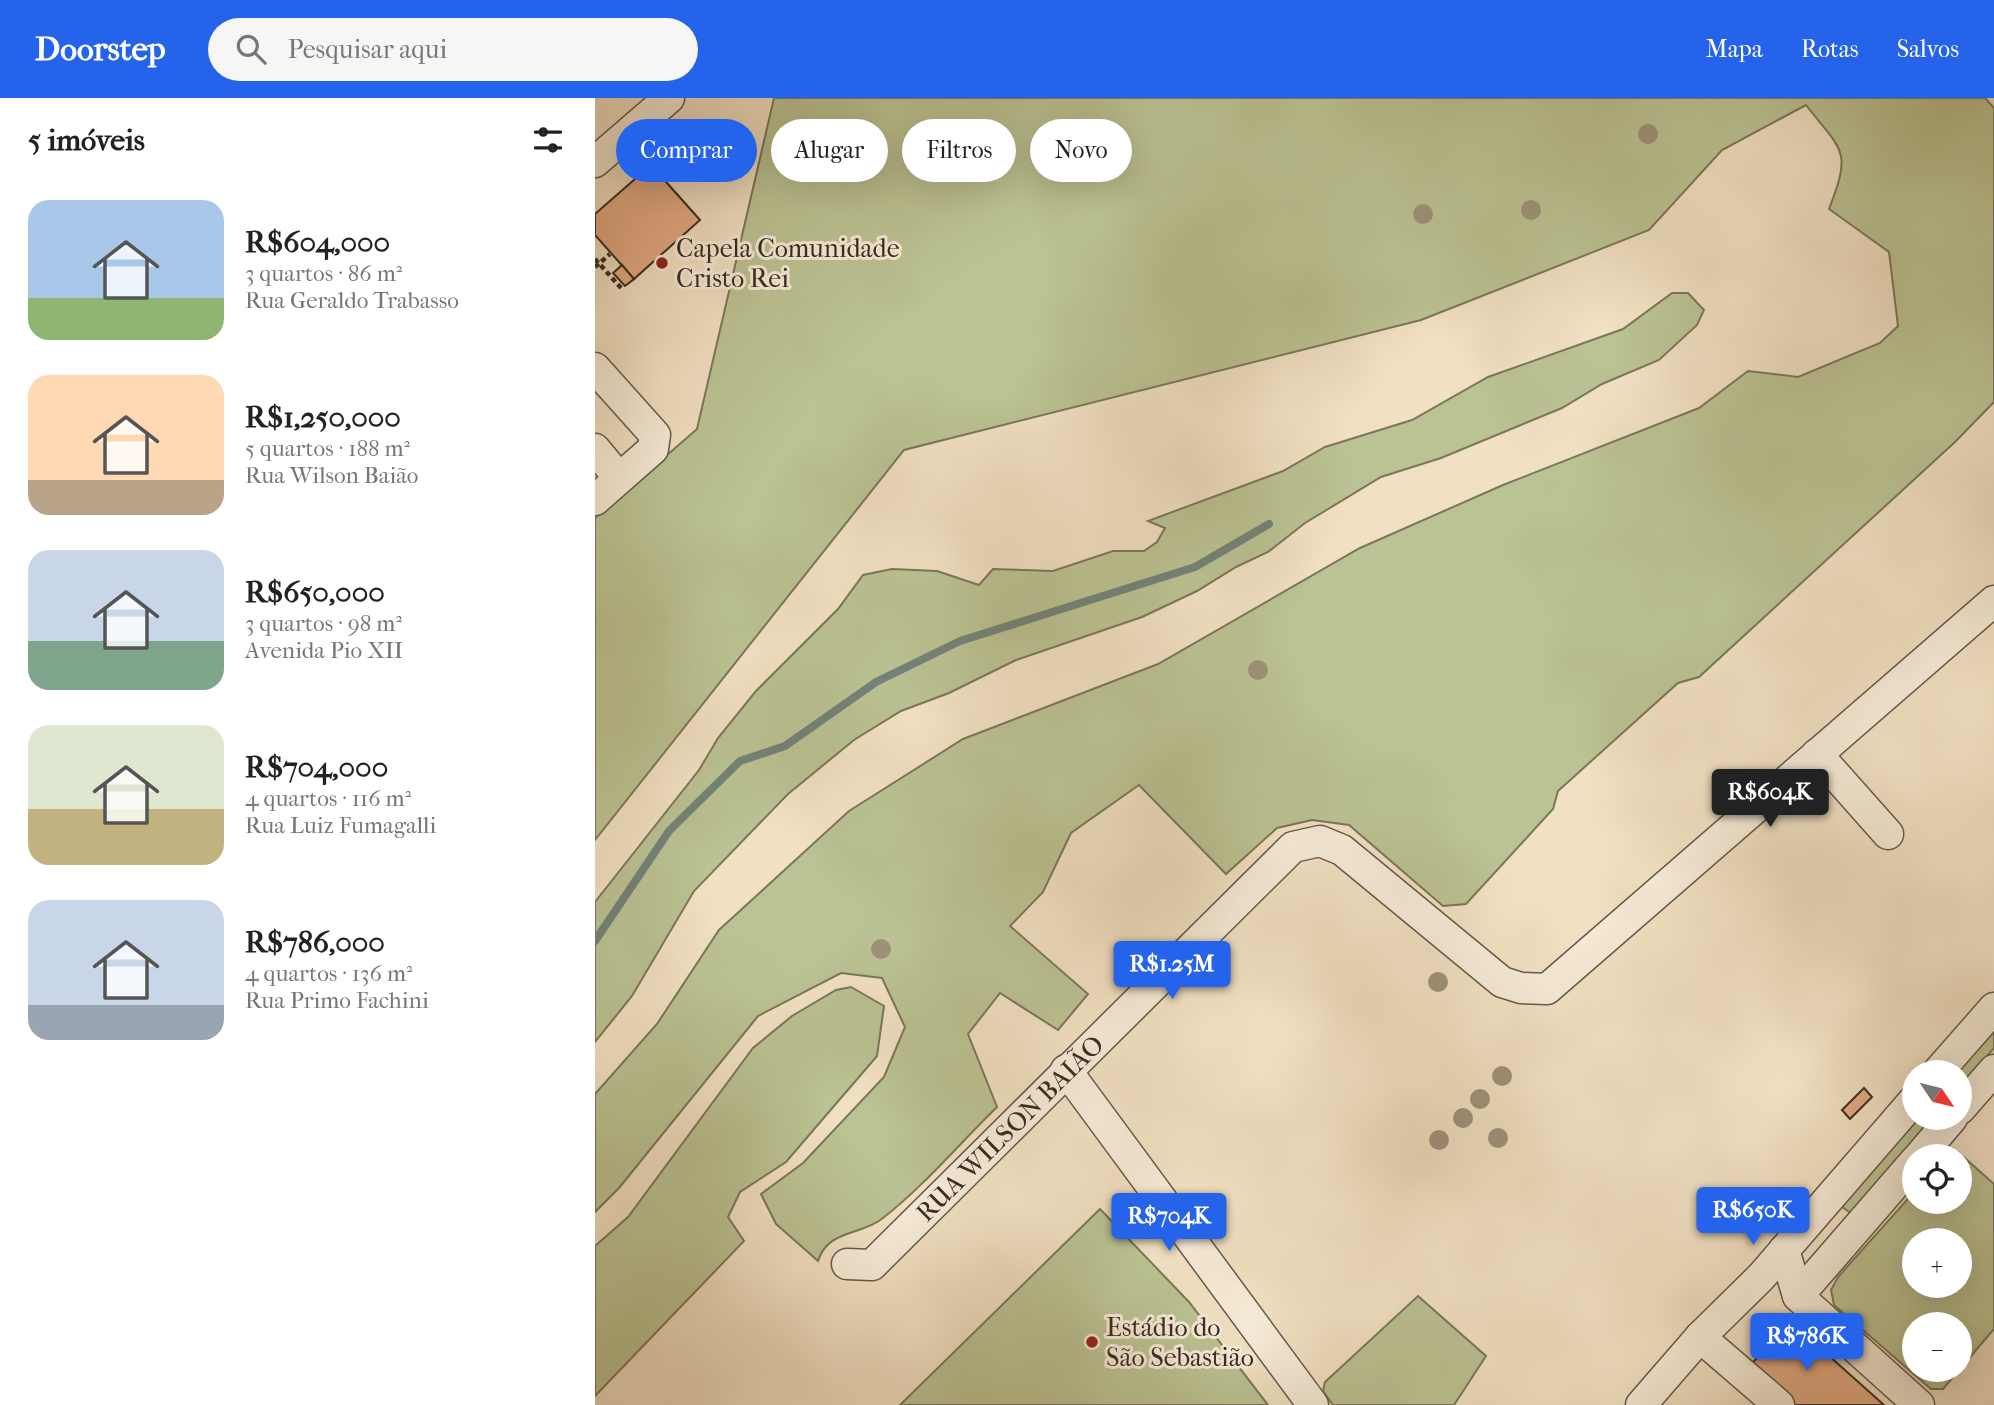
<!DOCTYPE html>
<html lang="pt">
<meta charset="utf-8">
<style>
:root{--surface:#fff;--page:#f6f6f6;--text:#222;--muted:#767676;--accent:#2563eb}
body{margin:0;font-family:"IM FELL French Canon",serif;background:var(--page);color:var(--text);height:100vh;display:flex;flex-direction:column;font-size:26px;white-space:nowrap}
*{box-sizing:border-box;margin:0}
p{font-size:23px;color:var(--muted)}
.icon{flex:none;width:38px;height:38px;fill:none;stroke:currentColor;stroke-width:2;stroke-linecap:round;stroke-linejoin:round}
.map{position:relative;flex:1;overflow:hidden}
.panel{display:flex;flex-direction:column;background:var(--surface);width:595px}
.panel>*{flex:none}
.top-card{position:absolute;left:21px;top:21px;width:665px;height:63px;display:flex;gap:14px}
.needle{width:46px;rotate:125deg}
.tools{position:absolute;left:1307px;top:962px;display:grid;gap:14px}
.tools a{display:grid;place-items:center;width:70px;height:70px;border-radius:50%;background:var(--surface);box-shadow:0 7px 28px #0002;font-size:35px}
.price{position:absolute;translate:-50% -60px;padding:0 16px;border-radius:7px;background:var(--accent);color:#fff;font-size:23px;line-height:46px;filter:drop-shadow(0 2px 4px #0008)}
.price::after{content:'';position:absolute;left:50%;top:42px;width:21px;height:16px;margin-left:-10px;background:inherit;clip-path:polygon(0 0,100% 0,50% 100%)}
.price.active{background:#222;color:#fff}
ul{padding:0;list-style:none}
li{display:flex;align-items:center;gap:21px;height:175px;padding:0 28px}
li span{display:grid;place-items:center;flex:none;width:196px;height:140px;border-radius:21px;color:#555}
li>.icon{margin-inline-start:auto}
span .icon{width:84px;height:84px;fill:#fffc;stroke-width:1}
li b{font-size:30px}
h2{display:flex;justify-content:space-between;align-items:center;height:84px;padding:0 28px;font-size:30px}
.tag{padding:0 24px;border-radius:32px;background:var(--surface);box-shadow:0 7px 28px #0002;font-size:24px;line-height:63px}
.tag.active{background:var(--accent);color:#fff}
header{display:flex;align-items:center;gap:42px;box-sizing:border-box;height:98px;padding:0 35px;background:var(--accent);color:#fff}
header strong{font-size:33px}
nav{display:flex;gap:38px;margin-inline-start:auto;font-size:24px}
.search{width:490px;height:63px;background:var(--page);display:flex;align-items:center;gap:18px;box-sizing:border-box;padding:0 24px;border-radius:38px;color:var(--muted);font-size:26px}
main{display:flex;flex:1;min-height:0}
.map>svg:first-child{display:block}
</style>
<header>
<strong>Doorstep</strong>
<div class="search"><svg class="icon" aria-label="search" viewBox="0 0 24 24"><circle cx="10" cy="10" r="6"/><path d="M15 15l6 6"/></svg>Pesquisar aqui</div>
<nav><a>Mapa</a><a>Rotas</a><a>Salvos</a></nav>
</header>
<main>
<section class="panel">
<h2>5 imóveis<svg class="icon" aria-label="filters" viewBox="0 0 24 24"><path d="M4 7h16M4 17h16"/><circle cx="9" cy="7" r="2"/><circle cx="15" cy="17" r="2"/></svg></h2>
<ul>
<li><span style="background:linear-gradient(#a9c7e8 70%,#8fb573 0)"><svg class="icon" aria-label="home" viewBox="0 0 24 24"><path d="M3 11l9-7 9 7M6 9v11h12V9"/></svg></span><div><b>R$604,000</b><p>3 quartos · 86 m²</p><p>Rua Geraldo Trabasso</p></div></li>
<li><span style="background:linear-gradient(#ffd9b3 75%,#b9a48a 0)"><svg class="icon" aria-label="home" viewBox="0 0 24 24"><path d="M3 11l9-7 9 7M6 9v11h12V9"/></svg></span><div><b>R$1,250,000</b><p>5 quartos · 188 m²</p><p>Rua Wilson Baião</p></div></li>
<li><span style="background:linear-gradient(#c9d6e8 65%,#7fa58c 0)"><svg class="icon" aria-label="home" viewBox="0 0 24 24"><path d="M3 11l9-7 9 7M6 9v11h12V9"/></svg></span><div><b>R$650,000</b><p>3 quartos · 98 m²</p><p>Avenida Pio XII</p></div></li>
<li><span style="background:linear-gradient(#dfe7d0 60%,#c2b280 0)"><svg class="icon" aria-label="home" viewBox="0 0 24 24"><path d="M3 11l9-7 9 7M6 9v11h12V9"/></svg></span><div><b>R$704,000</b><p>4 quartos · 116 m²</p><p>Rua Luiz Fumagalli</p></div></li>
<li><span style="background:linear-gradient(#c9d6e8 75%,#9aa5b1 0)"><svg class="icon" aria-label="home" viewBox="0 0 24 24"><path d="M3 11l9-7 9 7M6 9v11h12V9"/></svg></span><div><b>R$786,000</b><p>4 quartos · 136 m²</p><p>Rua Primo Fachini</p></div></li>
</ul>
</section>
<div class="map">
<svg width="1399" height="1307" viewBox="0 0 1399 1307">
<rect width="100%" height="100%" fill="#f1e0c2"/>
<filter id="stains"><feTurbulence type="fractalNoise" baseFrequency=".00286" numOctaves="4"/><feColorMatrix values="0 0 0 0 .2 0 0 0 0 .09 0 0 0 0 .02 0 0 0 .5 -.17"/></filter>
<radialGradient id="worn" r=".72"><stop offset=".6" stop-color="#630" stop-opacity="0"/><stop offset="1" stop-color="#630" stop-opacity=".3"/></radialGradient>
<g fill="#bbc293" stroke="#7a775b" stroke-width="2" fill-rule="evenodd">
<path d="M179,0h1211l9,10v294l-39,40 -256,235 -21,6 -120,108 -5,18 -87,95 -23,2 -94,-81 -37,-5 -35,8 -51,46 -87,-89 -68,48 -28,59 -33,34 78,68 -30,36 -58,-37 -32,41 29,73c-37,36 -73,79 -114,111 -22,18 -55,11 -65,43l-42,-37 -15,-30 42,-31 81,-86 21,-50 -23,-49 -41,-5 -83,43 -139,172 -24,24v-118l62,-70 62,-94 130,-119 114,-72 195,-75 202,-116 143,-63 196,-77 49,-37 50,6 82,-34 18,-17 -9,-74 -60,-43c23,-59 14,-57 -23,-104l-84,45 -73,80 -228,90 -517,130 -309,390v-322l102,-89z"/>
<polygon points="1077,195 1093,195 1109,212 1102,227 1064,262 1007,286 967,310 846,360 786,379 710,425 673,454 641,469 602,493 547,519 421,562 354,595 306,613 259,642 193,696 99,793 37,898 0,944 0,804 104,672 123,640 161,593 243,511 268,477 297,471 342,473 384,487 398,471 458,473 518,453 549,453 562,444 570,430 553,423 688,373 730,349 817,322 893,279 1028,231"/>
<polygon points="256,889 289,908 282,958 191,1064 145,1094 133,1119 149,1143 0,1298 0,1148 33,1119 158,950 197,918 241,892"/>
<polygon points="1399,925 1399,950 1365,990 1365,975 1356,975"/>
<polygon points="1320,1020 1339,1020 1257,1116 1243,1106"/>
<path d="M1363,1054l36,32v145l-34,40v-44h-45v45h44l-16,19h-12l-97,-84 -3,-15 7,-13 76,-85 1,10h45v-45h-14zM1320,1143h45v45h-45z"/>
<polygon points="505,1111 594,1204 673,1307 305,1307"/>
<polygon points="823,1198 891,1258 859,1307 738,1307 728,1293 730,1284"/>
</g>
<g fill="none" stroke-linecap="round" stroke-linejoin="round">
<polyline stroke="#738379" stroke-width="8" points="0,843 74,733 145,663 190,648 281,584 365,543 600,469 674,426"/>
</g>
<g fill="#e3aa83" stroke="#382c23" stroke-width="2">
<polygon points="56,67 105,122 39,181 0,137 0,116"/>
<polygon points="27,167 39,181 30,188 18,175"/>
<polygon points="1269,990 1277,999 1255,1021 1247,1012"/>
<polygon points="1195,1223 1289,1307 1199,1307 1151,1272"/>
</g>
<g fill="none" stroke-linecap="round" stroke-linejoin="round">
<g stroke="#66594b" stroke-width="33">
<g id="minor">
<polyline points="0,64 74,0"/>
<polyline points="0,270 60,337 58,351 0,402"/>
<polyline points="0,351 24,380"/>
<polyline points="1222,656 1293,736"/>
<polyline points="471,972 718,1307"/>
<polyline points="1342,975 1399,910"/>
<polyline points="1365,1011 1399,972"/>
<polyline points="1324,1059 1357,1020"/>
<polyline points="1189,1152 1203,1198 1324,1307"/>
<path id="s1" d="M252,1166l25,1 421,-418 27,-6 22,9 160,132 19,6 26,1 447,-388"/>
<polyline points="1203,1198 1320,1063"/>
<polyline points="1105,1239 1184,1307"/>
<polyline points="1046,1307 1105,1239 1166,1179 1320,1001"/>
</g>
</g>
<g stroke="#382c23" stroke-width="4.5" stroke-dasharray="5 3.5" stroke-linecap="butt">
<polyline points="0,161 27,191"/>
<polyline points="0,169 15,156"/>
</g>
<use href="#minor" stroke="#f6ebd7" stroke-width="30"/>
</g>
<g fill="#9d927a">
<circle cx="1053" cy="36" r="10"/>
<circle cx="936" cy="112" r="10"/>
<circle cx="828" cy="116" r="10"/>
<circle cx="663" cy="572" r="10"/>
<circle cx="286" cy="851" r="10"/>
<circle cx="843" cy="884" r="10"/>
<circle cx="907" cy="978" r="10"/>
<circle cx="885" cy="1001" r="10"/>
<circle cx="868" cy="1020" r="10"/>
<circle cx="903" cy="1040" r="10"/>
<circle cx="844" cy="1042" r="10"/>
</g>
<g fill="#8f2418" stroke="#f6ebd7" stroke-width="2.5">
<circle cx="67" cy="165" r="7"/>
<circle cx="497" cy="1244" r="7"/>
</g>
<g text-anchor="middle" stroke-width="6" stroke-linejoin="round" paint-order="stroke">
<g font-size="26" fill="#382c23" stroke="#f6ebd7" text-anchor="start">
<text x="81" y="159">Capela Comunidade<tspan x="81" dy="30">Cristo Rei</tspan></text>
<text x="511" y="1238">Estádio do<tspan x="511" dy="30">São Sebastião</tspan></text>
</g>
<g font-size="26" fill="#382c23" stroke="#f6ebd7">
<text dy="9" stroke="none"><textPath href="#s1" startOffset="219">RUA WILSON BAIÃO</textPath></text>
</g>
</g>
<rect width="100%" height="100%" filter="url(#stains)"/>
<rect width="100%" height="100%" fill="url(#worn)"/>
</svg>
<div class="tools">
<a><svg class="needle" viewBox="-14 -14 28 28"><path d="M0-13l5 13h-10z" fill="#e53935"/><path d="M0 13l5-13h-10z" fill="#767676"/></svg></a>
<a><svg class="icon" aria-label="locate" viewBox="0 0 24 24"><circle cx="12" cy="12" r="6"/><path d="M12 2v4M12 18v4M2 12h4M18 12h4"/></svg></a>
<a>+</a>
<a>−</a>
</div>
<b class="price active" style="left:1175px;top:731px">R$604K</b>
<b class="price" style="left:577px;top:903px">R$1.25M</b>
<b class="price" style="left:1158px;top:1149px">R$650K</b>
<b class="price" style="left:574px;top:1155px">R$704K</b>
<b class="price" style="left:1212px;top:1275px">R$786K</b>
<div class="top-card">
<a class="tag active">Comprar</a>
<a class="tag">Alugar</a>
<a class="tag">Filtros</a>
<a class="tag">Novo</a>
</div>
</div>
</main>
